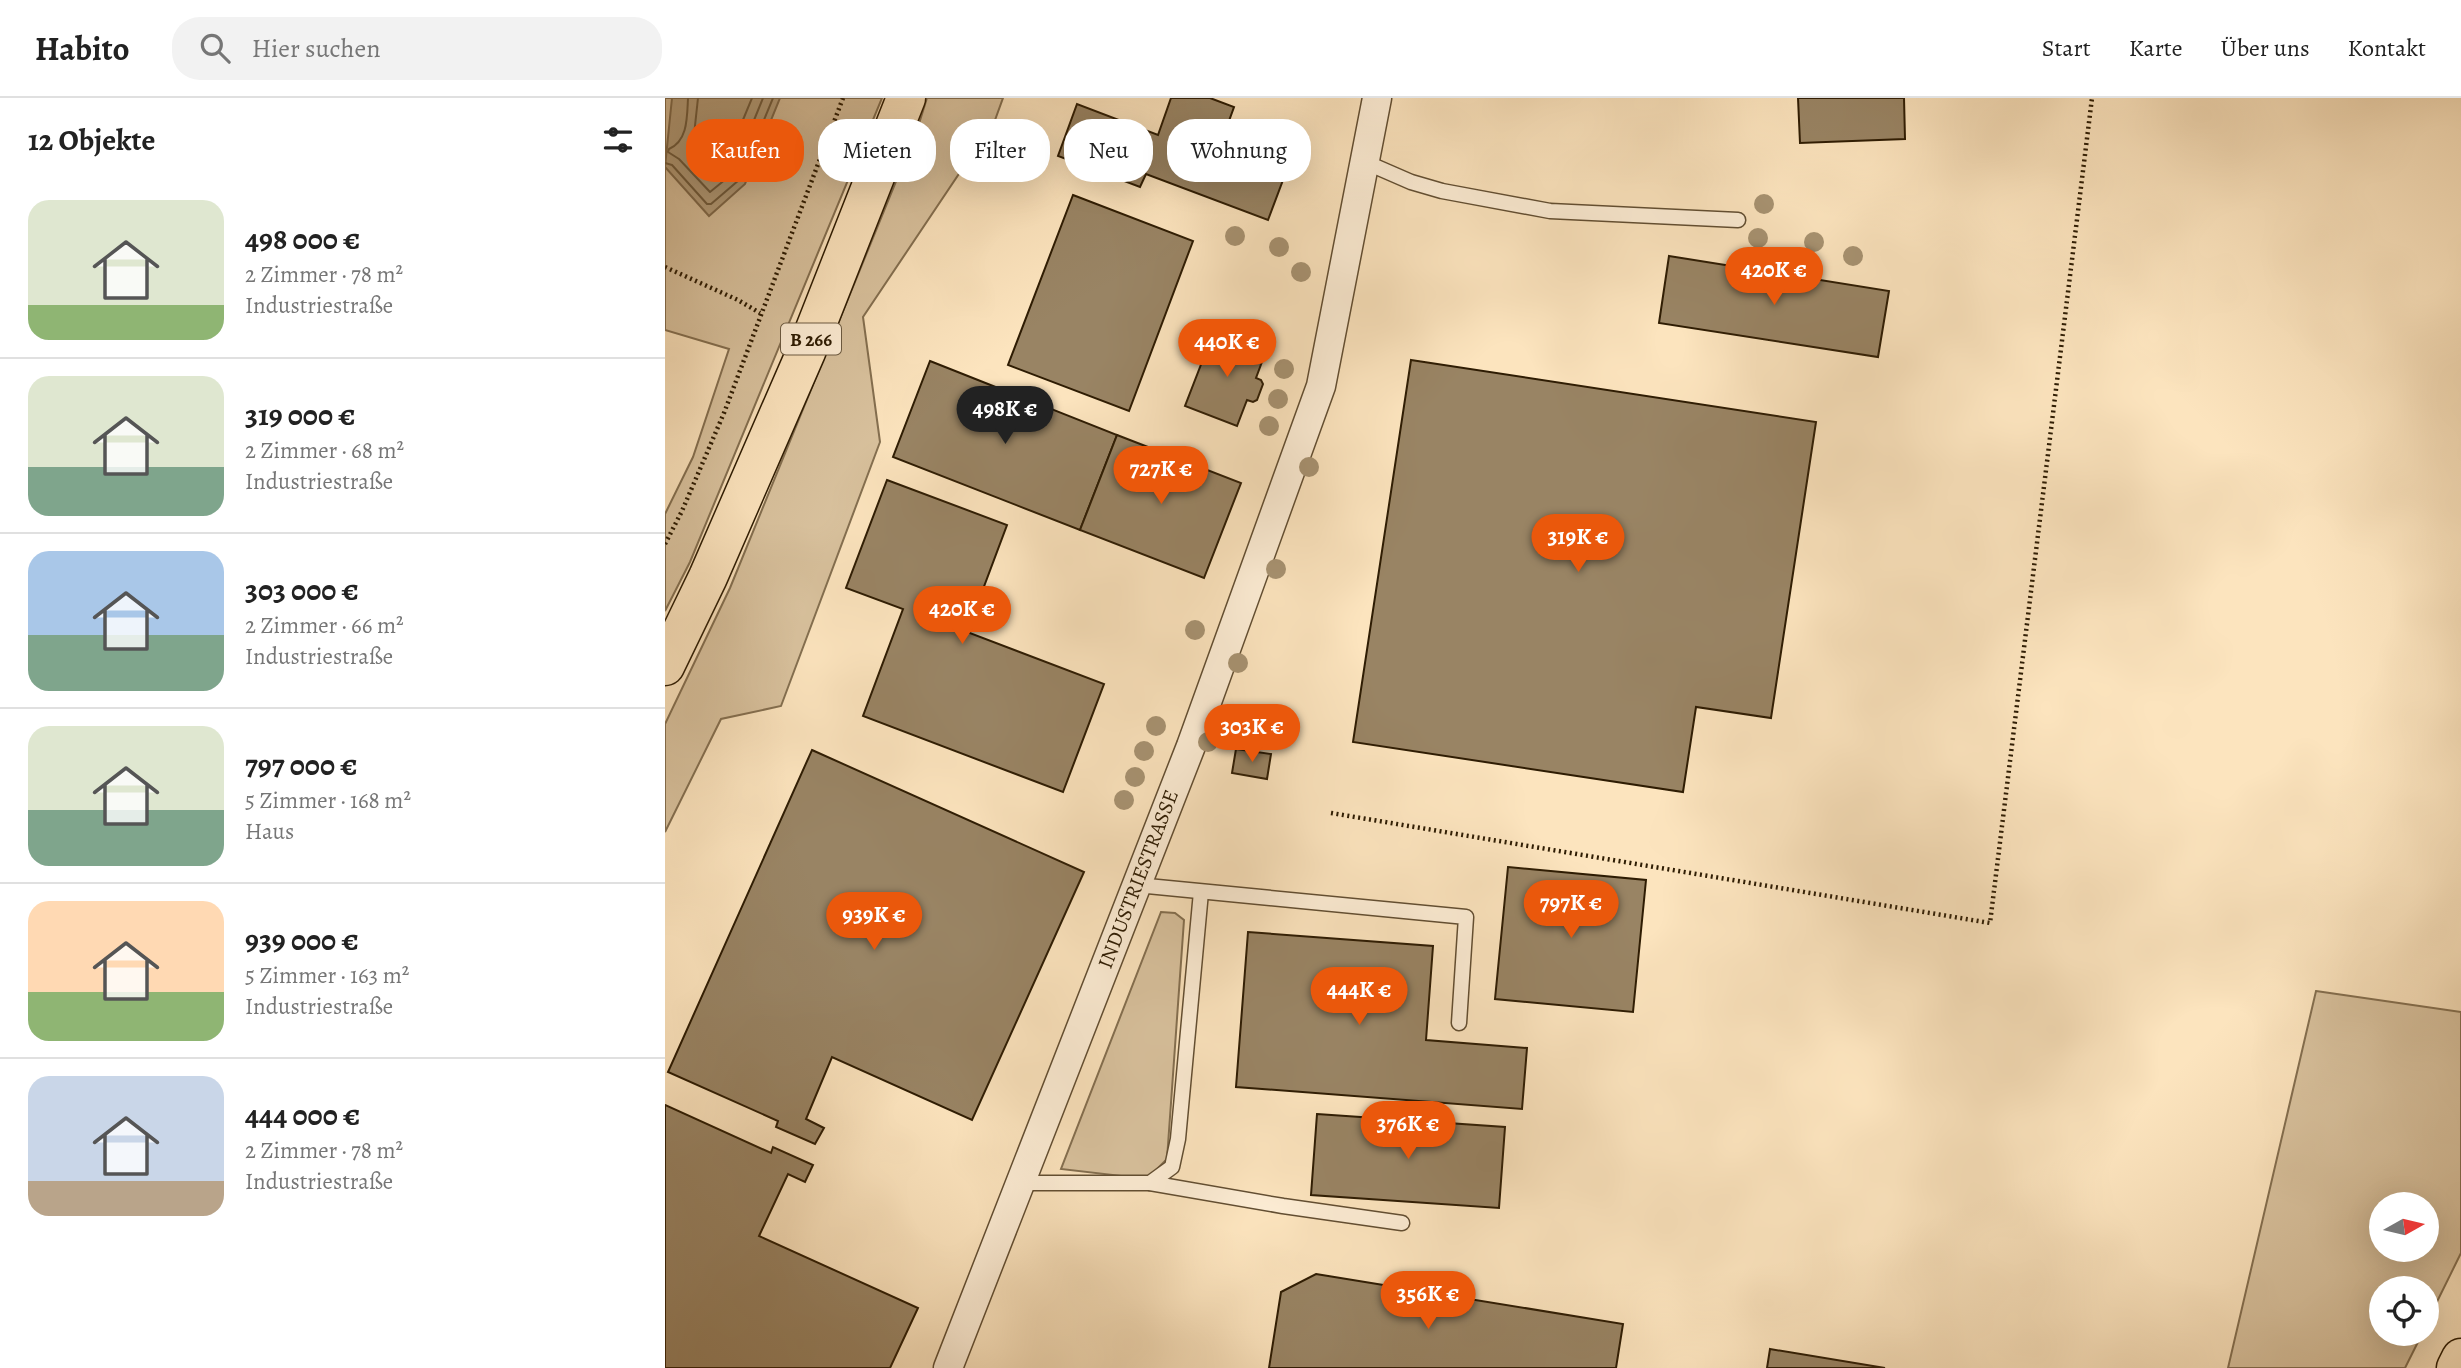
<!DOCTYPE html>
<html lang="de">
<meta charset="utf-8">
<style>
:root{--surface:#fff;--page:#f2f2f2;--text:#222;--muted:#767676;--line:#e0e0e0;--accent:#ea580c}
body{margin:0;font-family:Alegreya,serif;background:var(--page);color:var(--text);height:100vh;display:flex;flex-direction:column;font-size:26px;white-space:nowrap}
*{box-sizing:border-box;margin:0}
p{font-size:23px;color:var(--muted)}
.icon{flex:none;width:38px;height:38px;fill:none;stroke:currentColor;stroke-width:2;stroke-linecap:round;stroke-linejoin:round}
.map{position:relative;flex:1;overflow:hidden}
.details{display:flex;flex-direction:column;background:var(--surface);width:665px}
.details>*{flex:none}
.top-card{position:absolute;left:21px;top:21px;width:665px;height:63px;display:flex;gap:14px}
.needle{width:46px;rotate:82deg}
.tools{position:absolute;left:1704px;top:1094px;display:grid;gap:14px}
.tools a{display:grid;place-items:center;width:70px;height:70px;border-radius:50%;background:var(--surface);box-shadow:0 7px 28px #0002;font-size:35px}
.price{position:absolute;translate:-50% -60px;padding:0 16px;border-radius:24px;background:var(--accent);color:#fff;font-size:23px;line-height:46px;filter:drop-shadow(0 2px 4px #0008)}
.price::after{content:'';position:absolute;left:50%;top:42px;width:21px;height:16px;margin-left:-10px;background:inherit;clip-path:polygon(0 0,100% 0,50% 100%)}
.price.on{background:#222;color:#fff}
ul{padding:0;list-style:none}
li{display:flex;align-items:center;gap:21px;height:175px;padding:0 28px}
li+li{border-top:2px solid var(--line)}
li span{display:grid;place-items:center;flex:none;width:196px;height:140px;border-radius:21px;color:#555}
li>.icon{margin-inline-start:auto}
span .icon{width:84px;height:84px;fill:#fffc;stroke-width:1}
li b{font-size:30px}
h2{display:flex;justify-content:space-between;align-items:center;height:84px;padding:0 28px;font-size:30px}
.tag{padding:0 24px;border-radius:28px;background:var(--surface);box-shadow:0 7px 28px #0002;font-size:24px;line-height:63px}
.tag.on{background:var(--accent);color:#fff}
header{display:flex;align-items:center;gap:42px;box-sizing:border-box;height:98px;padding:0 35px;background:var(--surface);border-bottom:2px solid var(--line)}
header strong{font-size:33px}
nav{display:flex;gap:38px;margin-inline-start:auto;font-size:24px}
.search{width:490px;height:63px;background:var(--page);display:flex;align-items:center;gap:18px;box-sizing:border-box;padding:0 24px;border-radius:28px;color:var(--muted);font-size:26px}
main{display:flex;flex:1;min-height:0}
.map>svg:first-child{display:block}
</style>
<header>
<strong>Habito</strong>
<div class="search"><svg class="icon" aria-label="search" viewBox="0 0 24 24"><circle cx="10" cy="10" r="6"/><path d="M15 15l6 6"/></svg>Hier suchen</div>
<nav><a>Start</a><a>Karte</a><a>Über uns</a><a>Kontakt</a></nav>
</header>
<main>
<section class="details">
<h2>12 Objekte<svg class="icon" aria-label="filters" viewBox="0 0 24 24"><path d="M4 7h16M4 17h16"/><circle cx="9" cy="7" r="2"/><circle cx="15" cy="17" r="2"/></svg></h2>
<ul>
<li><span style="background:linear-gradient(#dfe7d0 75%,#8fb573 0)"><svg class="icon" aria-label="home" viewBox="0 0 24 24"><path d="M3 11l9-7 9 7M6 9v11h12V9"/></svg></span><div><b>498 000 €</b><p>2 Zimmer · 78 m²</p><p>Industriestraße</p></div></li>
<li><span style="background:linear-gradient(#dfe7d0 65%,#7fa58c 0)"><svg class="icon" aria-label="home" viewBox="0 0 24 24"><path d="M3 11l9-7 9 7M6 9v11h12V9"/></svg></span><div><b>319 000 €</b><p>2 Zimmer · 68 m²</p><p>Industriestraße</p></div></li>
<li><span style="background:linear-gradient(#a9c7e8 60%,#7fa58c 0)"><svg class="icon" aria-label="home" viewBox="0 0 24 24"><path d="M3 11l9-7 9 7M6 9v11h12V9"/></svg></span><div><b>303 000 €</b><p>2 Zimmer · 66 m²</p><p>Industriestraße</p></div></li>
<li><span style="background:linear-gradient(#dfe7d0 60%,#7fa58c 0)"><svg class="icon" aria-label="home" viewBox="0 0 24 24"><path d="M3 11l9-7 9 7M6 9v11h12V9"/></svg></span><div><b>797 000 €</b><p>5 Zimmer · 168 m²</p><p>Haus</p></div></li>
<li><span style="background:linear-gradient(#ffd9b3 65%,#8fb573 0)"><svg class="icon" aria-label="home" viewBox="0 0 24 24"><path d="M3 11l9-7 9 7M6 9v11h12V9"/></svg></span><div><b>939 000 €</b><p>5 Zimmer · 163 m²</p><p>Industriestraße</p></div></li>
<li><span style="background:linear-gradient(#c9d6e8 75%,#b9a48a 0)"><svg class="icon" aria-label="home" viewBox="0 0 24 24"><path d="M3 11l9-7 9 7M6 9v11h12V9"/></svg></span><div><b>444 000 €</b><p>2 Zimmer · 78 m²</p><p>Industriestraße</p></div></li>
</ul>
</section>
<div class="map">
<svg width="1796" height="1270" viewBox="0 0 1796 1270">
<rect width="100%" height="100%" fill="#fce4be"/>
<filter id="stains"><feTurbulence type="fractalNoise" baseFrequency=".00286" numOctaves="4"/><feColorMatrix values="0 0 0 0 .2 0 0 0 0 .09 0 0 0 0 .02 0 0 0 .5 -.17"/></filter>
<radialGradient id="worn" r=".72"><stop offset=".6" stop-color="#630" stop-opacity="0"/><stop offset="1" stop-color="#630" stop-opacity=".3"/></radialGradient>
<g fill="#d9c29e" stroke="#846f50" stroke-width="2" fill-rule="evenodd">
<polygon points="0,0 217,0 25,464 0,513 0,416 28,359 64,251 0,232"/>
<polygon points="262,0 338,0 330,22 198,219 215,344 116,608 56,621 0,734 0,626 65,490 252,32"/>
<polygon points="496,814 510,815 519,822 502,1061 482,1081 396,1071"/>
<path d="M1651,893l145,21v241l-34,69v-34h-45v46h40l-17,34h-177zM1717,1106h45v46h-45z"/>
</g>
<polygon fill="#b6a07e" stroke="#806b4d" stroke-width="2" points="7,0 115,0 80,86 44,118 0,69"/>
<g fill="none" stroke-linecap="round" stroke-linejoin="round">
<g stroke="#725e40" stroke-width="2">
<path d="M23,0c-1,19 0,43 -19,51l-1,3 11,7 31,33 22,-18 31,-76"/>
<polyline points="33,0 29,37 22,54 46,80 58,70 87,0"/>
<polyline points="0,65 7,67 42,106 46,106 74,82 108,0"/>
</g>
</g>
<g fill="#998464" stroke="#2e1c03" stroke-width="2">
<polygon points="506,0 545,0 569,9 552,56 618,82 603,122 481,76 475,89 393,58 412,6 493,37"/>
<polygon points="1133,0 1239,0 1240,41 1135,45"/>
<polygon points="408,97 528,143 464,313 343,267"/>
<polygon points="1004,158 1224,193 1213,259 994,225"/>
<polygon points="549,233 601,253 591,280 596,282 598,286 592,302 588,304 582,302 572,328 520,308"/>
<polygon points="746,262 1151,324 1106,620 1031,609 1018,694 688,644"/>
<polygon points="265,263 452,337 415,432 228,359"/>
<polygon points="452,337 576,385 539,480 415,432"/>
<polygon points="222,382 342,427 302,534 439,586 398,694 198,618 238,511 181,490"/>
<polygon points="571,651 606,656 602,681 567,675"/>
<polygon points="147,652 419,774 307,1022 167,959 141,1021 159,1030 150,1046 111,1029 113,1023 3,974"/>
<polygon points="843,769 981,782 968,914 830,901"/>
<polygon points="583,834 768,848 761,942 862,950 857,1011 571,989"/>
<polygon points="0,1007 106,1055 108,1049 148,1067 140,1084 123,1076 94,1138 253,1210 225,1270 0,1270"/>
<polygon points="652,1016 840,1029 834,1110 646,1097"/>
<polygon points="651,1176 958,1226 951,1270 604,1270 616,1194"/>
<polygon points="1105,1251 1220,1270 1102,1270"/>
</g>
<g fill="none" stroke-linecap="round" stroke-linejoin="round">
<g stroke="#624e32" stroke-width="17">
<g id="service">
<polyline points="700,64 746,84 777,93 885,113 1073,122"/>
<polyline points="472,787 801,819 794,925"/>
<polyline points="354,1085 485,1085 507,1069 513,1041 536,794"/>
<polyline points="485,1085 618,1108 737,1125"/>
</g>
</g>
<g stroke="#624e32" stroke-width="31">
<polyline id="minor" points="283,1270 526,648 656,288 712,0"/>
</g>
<g stroke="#2e1c03" stroke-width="41">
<polyline id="primary" points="0,568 43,479 141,254 241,0"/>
</g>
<g stroke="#2e1c03" stroke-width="41">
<polyline id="motorway" points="1791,1270 1796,1260"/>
</g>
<g stroke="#2e1c03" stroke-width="4.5" stroke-dasharray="2 3.5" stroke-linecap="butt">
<polyline points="0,169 73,202 95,215"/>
<polyline points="0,446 17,413 59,315 178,0"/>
<polyline points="666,715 1325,825 1427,0"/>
</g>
<use href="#service" stroke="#fdedd5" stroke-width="14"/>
<use href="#minor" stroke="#fdedd5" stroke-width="28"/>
<use href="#primary" stroke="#fce4be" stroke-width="38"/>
<use href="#motorway" stroke="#fce4be" stroke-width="38"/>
</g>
<g fill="#a79271">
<circle cx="1099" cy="106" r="10"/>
<circle cx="570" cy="138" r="10"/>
<circle cx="1093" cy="140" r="10"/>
<circle cx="1149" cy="144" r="10"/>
<circle cx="614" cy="149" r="10"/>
<circle cx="1188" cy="158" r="10"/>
<circle cx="636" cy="174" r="10"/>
<circle cx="619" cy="271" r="10"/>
<circle cx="613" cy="301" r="10"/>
<circle cx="604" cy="328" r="10"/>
<circle cx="644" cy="369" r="10"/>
<circle cx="611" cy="471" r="10"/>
<circle cx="530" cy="532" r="10"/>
<circle cx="573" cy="565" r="10"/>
<circle cx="491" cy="628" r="10"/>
<circle cx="543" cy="644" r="10"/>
<circle cx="479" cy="653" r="10"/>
<circle cx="470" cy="679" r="10"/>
<circle cx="459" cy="702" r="10"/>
</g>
<g text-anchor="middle" stroke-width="6" stroke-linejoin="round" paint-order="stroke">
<rect fill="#fdedd5" stroke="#6c5b42" stroke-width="2" x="116" y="225.5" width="60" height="31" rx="5"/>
<g font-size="19" font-weight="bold" fill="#2e1c03">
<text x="146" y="248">B 266</text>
</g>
<g font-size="21" fill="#2e1c03" stroke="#fdedd5">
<text transform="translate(473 781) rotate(-69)" y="7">INDUSTRIESTRASSE</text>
</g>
</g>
<rect width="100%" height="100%" filter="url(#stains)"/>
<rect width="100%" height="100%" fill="url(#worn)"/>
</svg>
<div class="tools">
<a><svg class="needle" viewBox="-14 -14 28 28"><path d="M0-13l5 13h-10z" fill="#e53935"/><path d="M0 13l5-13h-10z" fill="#767676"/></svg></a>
<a><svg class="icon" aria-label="locate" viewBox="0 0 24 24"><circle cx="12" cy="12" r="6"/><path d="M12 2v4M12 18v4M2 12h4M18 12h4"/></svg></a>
</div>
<b class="price" style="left:1109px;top:209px">420K €</b>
<b class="price" style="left:562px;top:281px">440K €</b>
<b class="price on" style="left:340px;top:348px">498K €</b>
<b class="price" style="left:496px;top:408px">727K €</b>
<b class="price" style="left:913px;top:476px">319K €</b>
<b class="price" style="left:297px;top:548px">420K €</b>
<b class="price" style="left:587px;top:666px">303K €</b>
<b class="price" style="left:906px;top:842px">797K €</b>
<b class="price" style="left:209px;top:854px">939K €</b>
<b class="price" style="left:694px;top:929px">444K €</b>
<b class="price" style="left:743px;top:1063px">376K €</b>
<b class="price" style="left:763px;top:1233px">356K €</b>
<div class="top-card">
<a class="tag on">Kaufen</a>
<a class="tag">Mieten</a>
<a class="tag">Filter</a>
<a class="tag">Neu</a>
<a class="tag">Wohnung</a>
</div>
</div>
</main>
